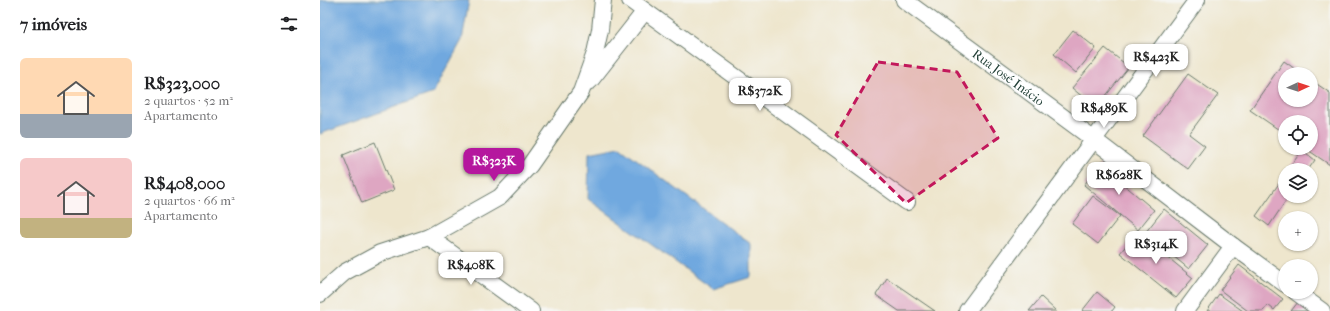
<!DOCTYPE html>
<html lang="pt">
<meta charset="utf-8">
<style>
:root{--surface:#fff;--page:#f6f6f6;--text:#202124;--muted:#757577;--accent:#b5179e}
body{margin:0;font-family:"IM FELL French Canon",serif;background:var(--page);color:var(--text);height:100vh;display:flex;flex-direction:column;font-size:15px;white-space:nowrap}
*{box-sizing:border-box;margin:0}
p{font-size:13px;color:var(--muted)}
.icon{flex:none;width:22px;height:22px;fill:none;stroke:currentColor;stroke-width:2;stroke-linecap:round;stroke-linejoin:round}
.map{position:relative;flex:1;overflow:hidden}
.drawer{display:flex;flex-direction:column;background:var(--surface);width:320px}
.drawer>*{flex:none}
.needle{width:26px;rotate:87deg}
.controls{position:absolute;left:958px;top:67px;display:grid;gap:8px}
.controls a{display:grid;place-items:center;width:40px;height:40px;border-radius:50%;background:var(--surface);box-shadow:0 1px 3px #0004;font-size:20px}
.price{position:absolute;translate:-50% -34px;padding:0 9px;border-radius:8px;background:#fff;color:#222;font-size:13px;line-height:26px;filter:drop-shadow(0 1px 2px #0008)}
.price::after{content:'';position:absolute;left:50%;top:24px;width:12px;height:9px;margin-left:-6px;background:inherit;clip-path:polygon(0 0,100% 0,50% 100%)}
.price.on{background:var(--accent);color:#fff}
ul{padding:0;list-style:none}
li{display:flex;align-items:center;gap:12px;height:100px;padding:0 20px}
li span{display:grid;place-items:center;flex:none;width:112px;height:80px;border-radius:6px;color:#555}
li>.icon{margin-inline-start:auto}
span .icon{width:48px;height:48px;fill:#fffc;stroke-width:1}
li b{font-size:17px}
h2{display:flex;justify-content:space-between;align-items:center;height:48px;padding:0 20px;font-size:17px}
main{display:flex;flex:1;min-height:0}
.map>svg:first-child{display:block}
</style>
<main>
<section class="drawer">
<h2>7 imóveis<svg class="icon" aria-label="filters" viewBox="0 0 24 24"><path d="M4 7h16M4 17h16"/><circle cx="9" cy="7" r="2"/><circle cx="15" cy="17" r="2"/></svg></h2>
<ul>
<li><span style="background:linear-gradient(#ffd9b3 70%,#9aa5b1 0)"><svg class="icon" aria-label="home" viewBox="0 0 24 24"><path d="M3 11l9-7 9 7M6 9v11h12V9"/></svg></span><div><b>R$323,000</b><p>2 quartos · 52 m²</p><p>Apartamento</p></div></li>
<li><span style="background:linear-gradient(#f6c9c9 75%,#c2b280 0)"><svg class="icon" aria-label="home" viewBox="0 0 24 24"><path d="M3 11l9-7 9 7M6 9v11h12V9"/></svg></span><div><b>R$408,000</b><p>2 quartos · 66 m²</p><p>Apartamento</p></div></li>
</ul>
</section>
<div class="map">
<svg width="1010" height="311" viewBox="0 0 1010 311">
<rect width="100%" height="100%" fill="#f6f6f2"/>
<filter id="ink" filterUnits="userSpaceOnUse"><feTurbulence type="fractalNoise" baseFrequency=".025" numOctaves="2"/><feDisplacementMap in="SourceGraphic" scale="8" xChannelSelector="R" yChannelSelector="G"/><feConvolveMatrix kernelMatrix="1 2 1 2 8 2 1 2 1" color-interpolation-filters="sRGB"/></filter>
<filter id="wash" filterUnits="userSpaceOnUse"><feTurbulence type="fractalNoise" baseFrequency=".012" numOctaves="4" result="noise"/><feDisplacementMap in="SourceGraphic" scale="16" xChannelSelector="R" yChannelSelector="G"/><feGaussianBlur stdDeviation="0.9" result="paint"/><feColorMatrix in="noise" values="0 0 0 0 0 0 0 0 0 0 0 0 0 0 0 0 0 1.4 0 .05"/><feComposite in="paint" operator="in"/></filter>
<g filter="url(#wash)">
<rect width="100%" height="100%" fill="#eee6cd"/>
<g fill="#70a8df" stroke="#48728a">
<polygon points="0,0 149,0 142,40 113,93 0,134"/>
<polygon points="300,147 431,244 431,277 393,289 268,199 269,153"/>
</g>
<g id="blocks">
<g fill="#dea6c2">
<polygon points="753,30 776,48 756,73 734,54"/>
<polygon points="785,48 809,67 776,108 752,88"/>
<polygon points="964,61 982,74 965,74 965,100 991,100 991,80 1010,93 1010,165 985,148 991,148 991,122 965,122 965,134 930,110"/>
<polygon points="868,74 898,95 869,134 885,146 868,169 823,136"/>
<polygon points="55,142 74,190 42,203 23,155"/>
<polygon points="982,150 995,160 988,170 968,170"/>
<polygon points="783,161 805,179 802,183 834,210 818,230 764,185"/>
<polygon points="965,175 965,196 969,196 949,226 936,216"/>
<polygon points="773,196 800,216 778,244 752,224"/>
<polygon points="844,209 888,245 869,269 825,233"/>
<polygon points="817,232 873,278 856,298 800,253"/>
<polygon points="919,265 963,299 954,310 948,305 943,311 928,311 900,290"/>
<polygon points="567,278 615,311 579,311 556,295"/>
<polygon points="777,292 795,307 792,311 762,311"/>
<polygon points="899,294 923,311 887,311"/>
<polygon points="721,297 736,311 709,311"/>
<polygon points="978,302 990,311 971,311"/>
</g>
</g>
</g>
<g filter="url(#ink)">
<use href="#blocks" fill-opacity="0" stroke="#67786a" stroke-width="1"/>
<g fill="none" stroke-linecap="round" stroke-linejoin="round">
<g stroke="#67786a" stroke-width="18">
<g id="street">
<polyline points="310,0 587,202"/>
<path id="s1" d="M584,0l189,139 140,107 52,38"/>
<polyline points="270,81 325,11"/>
<polyline points="109,237 211,311"/>
<polyline points="976,292 1002,311"/>
<polyline points="0,294 25,272 60,253 109,237 180,197 210,165 261,92 275,53 280,30 283,0"/>
<polyline points="647,311 877,0"/>
<polyline points="865,311 913,246"/>
</g>
</g>
<use href="#street" stroke="#fff" stroke-width="16"/>
</g>
</g>
<path fill="#c2185b" fill-opacity="0.2" stroke="#c2185b" stroke-width="3" stroke-dasharray="8 5" stroke-linejoin="round" d="M558,62l79,10 41,66 -92,65 -70,-68z"/>
<g text-anchor="middle" stroke-width="4" stroke-linejoin="round" paint-order="stroke">
<g font-size="13" fill="#1f3d34" stroke="#f6f6f2">
<text dy="5" stroke="none"><textPath href="#s1" startOffset="130">Rua José Inácio</textPath></text>
</g>
</g>
</svg>
<div class="controls">
<a><svg class="needle" viewBox="-14 -14 28 28"><path d="M0-13l5 13h-10z" fill="#e53935"/><path d="M0 13l5-13h-10z" fill="#757577"/></svg></a>
<a><svg class="icon" aria-label="locate" viewBox="0 0 24 24"><circle cx="12" cy="12" r="6"/><path d="M12 2v4M12 18v4M2 12h4M18 12h4"/></svg></a>
<a><svg class="icon" aria-label="layers" viewBox="0 0 24 24"><path d="M12 4l9 5-9 5-9-5zM3 14l9 5 9-5"/></svg></a>
<a>+</a>
<a>−</a>
</div>
<b class="price" style="left:836px;top:78px">R$423K</b>
<b class="price" style="left:440px;top:112px">R$372K</b>
<b class="price" style="left:784px;top:129px">R$489K</b>
<b class="price on" style="left:174px;top:182px">R$323K</b>
<b class="price" style="left:799px;top:196px">R$628K</b>
<b class="price" style="left:836px;top:265px">R$314K</b>
<b class="price" style="left:151px;top:286px">R$408K</b>
</div>
</main>
